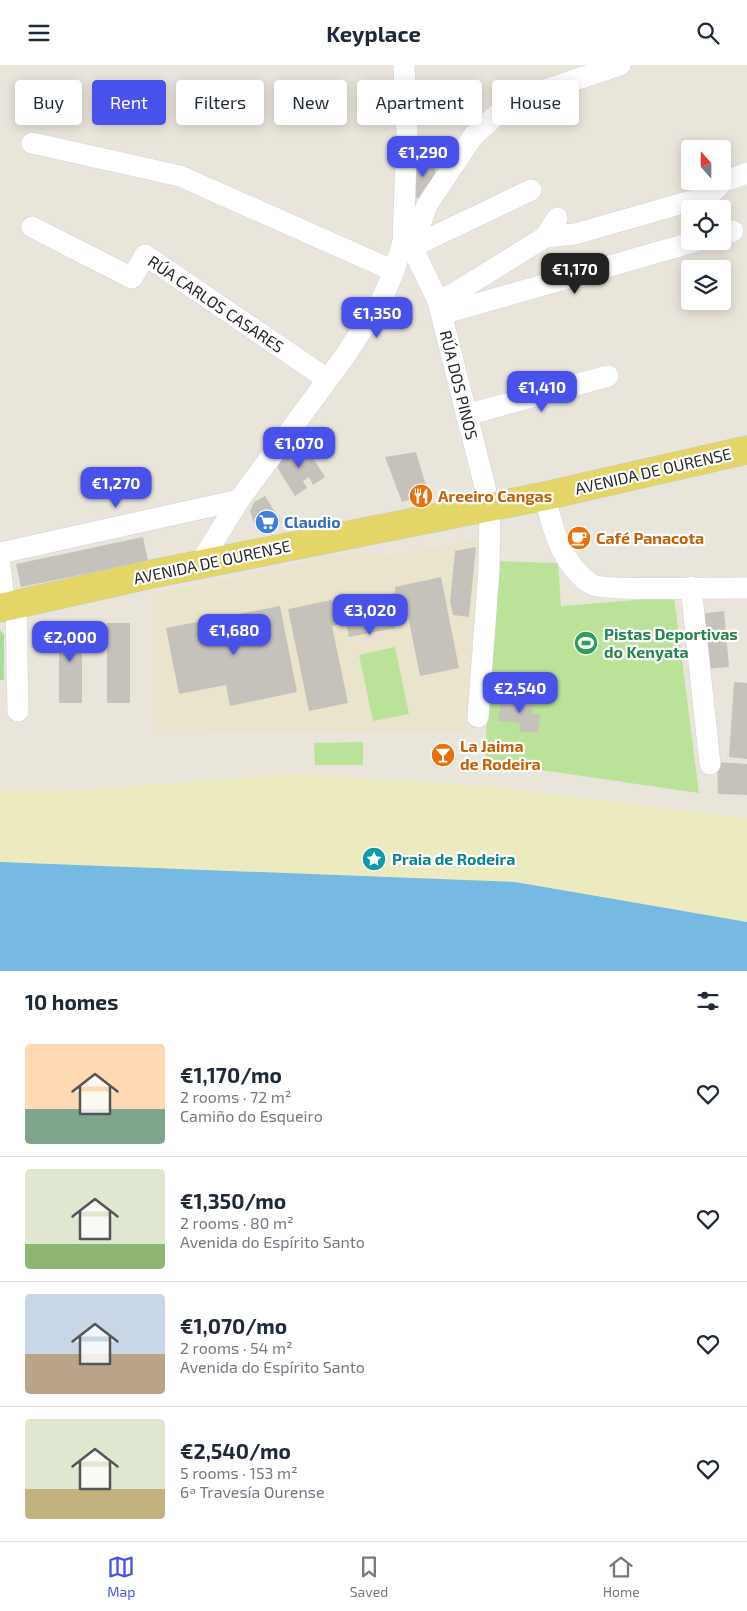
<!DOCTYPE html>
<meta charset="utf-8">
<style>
:root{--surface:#fff;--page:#f2f2f3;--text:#1f2937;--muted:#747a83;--line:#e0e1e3;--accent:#4852ea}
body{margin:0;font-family:"Exo 2",sans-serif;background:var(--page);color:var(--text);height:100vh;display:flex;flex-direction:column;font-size:19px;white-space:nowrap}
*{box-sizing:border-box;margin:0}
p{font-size:16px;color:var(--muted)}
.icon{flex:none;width:28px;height:28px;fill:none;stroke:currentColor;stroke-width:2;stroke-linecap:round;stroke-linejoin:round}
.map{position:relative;height:906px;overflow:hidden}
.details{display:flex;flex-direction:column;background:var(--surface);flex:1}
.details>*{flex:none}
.guide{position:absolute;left:15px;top:15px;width:718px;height:45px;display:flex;gap:10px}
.needle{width:32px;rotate:339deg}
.buttons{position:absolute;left:681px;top:75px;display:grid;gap:10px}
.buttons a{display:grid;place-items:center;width:50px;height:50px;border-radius:5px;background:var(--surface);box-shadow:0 2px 12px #0003;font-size:25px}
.price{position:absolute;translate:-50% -42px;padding:0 11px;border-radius:10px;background:var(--accent);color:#fff;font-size:16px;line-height:32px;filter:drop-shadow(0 1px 2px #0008)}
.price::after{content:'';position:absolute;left:50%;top:30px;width:15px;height:11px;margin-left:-8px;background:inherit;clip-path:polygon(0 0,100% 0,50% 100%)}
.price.selected{background:#222;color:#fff}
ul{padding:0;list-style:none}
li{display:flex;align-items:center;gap:15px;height:125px;padding:0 25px}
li+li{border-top:1px solid var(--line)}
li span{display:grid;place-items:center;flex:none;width:140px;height:100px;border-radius:5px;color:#555}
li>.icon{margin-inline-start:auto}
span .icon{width:60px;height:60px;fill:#fffc;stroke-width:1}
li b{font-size:21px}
h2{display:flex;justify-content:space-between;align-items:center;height:60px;padding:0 25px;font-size:21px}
.chip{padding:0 18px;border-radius:5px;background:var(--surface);box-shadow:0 2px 12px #0003;font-size:18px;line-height:45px}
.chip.selected{background:var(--accent);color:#fff}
header{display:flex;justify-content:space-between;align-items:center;height:65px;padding:0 25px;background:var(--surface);font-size:22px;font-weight:700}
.tabs{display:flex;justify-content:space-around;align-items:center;height:70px;border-top:1px solid var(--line);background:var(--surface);font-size:14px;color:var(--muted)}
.tabs a{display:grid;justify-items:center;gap:2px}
.tabs .selected{color:var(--accent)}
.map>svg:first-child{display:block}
</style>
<header><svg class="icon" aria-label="menu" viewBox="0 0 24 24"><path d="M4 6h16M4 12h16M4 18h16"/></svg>Keyplace<svg class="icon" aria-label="search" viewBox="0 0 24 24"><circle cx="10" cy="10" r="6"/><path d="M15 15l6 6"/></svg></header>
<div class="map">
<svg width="747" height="906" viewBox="0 0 747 906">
<rect width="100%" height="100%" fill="#eae5db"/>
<polygon fill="#eae4cc" points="485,473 465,668 154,665 154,529 350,488 393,490"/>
<polygon fill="#aadc9c" points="0,565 4,570 4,615 0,615"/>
<polygon fill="#ecebc0" points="292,709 474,720 747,753 747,904 0,836 0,726 66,726"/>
<g fill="#bae298">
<polygon points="495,496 558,498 561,541 674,532 699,728 485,697"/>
<polygon points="395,582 409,649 373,656 359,590"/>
<polygon points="363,677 363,700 315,700 314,678"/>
</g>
<polygon fill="#76b9e3" points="0,797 515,817 747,857 747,906 0,906"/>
<g fill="#c5c2bb">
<polygon points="414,96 435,97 435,113 422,134 414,132"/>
<polygon points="297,375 309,387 325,412 313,420 309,412 303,416 307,423 295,431 277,402"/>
<polygon points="416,387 429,431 402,437 385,392"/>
<polygon points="265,431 281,457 255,461 250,446 254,437"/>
<polygon points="143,472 148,496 21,522 16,499"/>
<polygon points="476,482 469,552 453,550 450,537 455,486"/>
<polygon points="441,512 459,603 420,611 407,546 392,549 395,563 349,572 346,558 332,561 348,638 309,646 288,544 332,535 333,540 395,528 395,522"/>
<polygon points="280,541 297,627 230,641 226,620 179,629 166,563"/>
<polygon points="724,546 729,602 705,604 700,549"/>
<rect x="59" y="558" width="23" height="80"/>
<rect x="107" y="558" width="23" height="80"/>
<polygon points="734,617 747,618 747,694 729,692"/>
<polygon points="511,629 524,630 523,639 533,640 532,649 540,650 538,668 519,666 520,658 498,656 501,637 510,638"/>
<polygon points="717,697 747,699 747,730 718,729"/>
</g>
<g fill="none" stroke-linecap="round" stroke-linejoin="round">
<g stroke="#d1d2e0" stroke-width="22">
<g id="minor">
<polyline points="32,78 180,111 394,206"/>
<polyline points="32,162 132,213 145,190 327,314"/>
<polyline points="722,169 733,166"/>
<polyline points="545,172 575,169 708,131 723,117 747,108"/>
<polyline points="403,177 412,182 438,236 490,442 489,505 478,652"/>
<polyline points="412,182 427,140 474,70 499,48 521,33 620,0"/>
<polyline points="412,182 531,125"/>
<polyline points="438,236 455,228 545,172 557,153"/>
<polyline points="442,249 697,176"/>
<polyline points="466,350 608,311"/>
<path d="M545,431c7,32 17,69 46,88 12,8 133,3 156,4"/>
<polyline points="0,488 239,435"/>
<polyline points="199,500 239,435 345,291 383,232 394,206 403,177 407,69 404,0"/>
<polyline points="0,501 5,542"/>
<polyline points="691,522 710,699"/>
<polyline points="16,539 18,646"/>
</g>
</g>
<g stroke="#c7c7c7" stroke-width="29">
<polyline id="major" points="0,543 147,510 545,431 747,385"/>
</g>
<use href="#minor" stroke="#fff" stroke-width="21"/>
<use href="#major" stroke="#e4d666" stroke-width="28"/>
</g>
<defs>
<g id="restaurant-disc" transform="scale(1.25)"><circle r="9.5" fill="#e8710a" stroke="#fff"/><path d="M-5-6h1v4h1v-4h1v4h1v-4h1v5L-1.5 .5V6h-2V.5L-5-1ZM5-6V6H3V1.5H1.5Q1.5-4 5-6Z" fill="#fff"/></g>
<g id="supermarket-disc" transform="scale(1.25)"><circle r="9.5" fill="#3f7fe0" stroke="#fff"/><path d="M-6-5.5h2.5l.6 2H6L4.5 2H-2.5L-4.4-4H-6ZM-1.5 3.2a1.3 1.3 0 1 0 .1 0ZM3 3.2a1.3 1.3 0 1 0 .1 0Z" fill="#fff"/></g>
<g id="cafe-disc" transform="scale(1.25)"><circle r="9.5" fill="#e8710a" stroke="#fff"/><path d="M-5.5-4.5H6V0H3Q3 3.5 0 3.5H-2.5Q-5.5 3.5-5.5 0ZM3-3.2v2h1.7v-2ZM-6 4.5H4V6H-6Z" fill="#fff"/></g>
<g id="stadium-disc" transform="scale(1.25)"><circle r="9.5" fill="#2e9e5b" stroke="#fff"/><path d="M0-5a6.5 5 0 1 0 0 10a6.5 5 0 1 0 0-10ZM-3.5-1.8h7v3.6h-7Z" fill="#fff"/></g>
<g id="bar-disc" transform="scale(1.25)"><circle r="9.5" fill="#e8710a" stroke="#fff"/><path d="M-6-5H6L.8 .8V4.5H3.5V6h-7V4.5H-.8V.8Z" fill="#fff"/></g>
<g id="sight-disc" transform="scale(1.25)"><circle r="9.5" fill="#0f9aa8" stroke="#fff"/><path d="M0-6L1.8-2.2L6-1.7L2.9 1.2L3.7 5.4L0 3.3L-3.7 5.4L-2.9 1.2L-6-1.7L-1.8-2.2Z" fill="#fff"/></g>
</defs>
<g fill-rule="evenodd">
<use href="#restaurant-disc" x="421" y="431"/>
<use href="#supermarket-disc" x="267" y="457"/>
<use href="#cafe-disc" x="579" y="473"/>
<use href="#stadium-disc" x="586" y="578"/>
<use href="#bar-disc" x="443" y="690"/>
<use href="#sight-disc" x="374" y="794"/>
</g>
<g text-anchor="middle" stroke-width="4.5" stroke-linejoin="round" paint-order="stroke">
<g font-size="16" fill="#282828" stroke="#fff">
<text transform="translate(216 239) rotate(34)" y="6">RÚA CARLOS CASARES</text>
<text transform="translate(459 320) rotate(76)" y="6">RÚA DOS PINOS</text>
<text transform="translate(653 406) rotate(-13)" y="6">AVENIDA DE OURENSE</text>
<text transform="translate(212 497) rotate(-12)" y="6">AVENIDA DE OURENSE</text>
</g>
<g font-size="16" font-weight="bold" fill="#c56008" stroke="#fff" text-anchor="start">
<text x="438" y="437">Areeiro Cangas</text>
<text x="596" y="479">Café Panacota</text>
<text x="460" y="687">La Jaima<tspan x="460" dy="18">de Rodeira</tspan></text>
</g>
<g font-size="16" font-weight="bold" fill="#366cbe" stroke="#fff" text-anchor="start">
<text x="284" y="463">Claudio</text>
</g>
<g font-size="16" font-weight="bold" fill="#27864d" stroke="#fff" text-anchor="start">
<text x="604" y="575">Pistas Deportivas<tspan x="604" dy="18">do Kenyata</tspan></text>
</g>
<g font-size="16" font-weight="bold" fill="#0d838f" stroke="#fff" text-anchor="start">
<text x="392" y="800">Praia de Rodeira</text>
</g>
</g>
</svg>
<div class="buttons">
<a><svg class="needle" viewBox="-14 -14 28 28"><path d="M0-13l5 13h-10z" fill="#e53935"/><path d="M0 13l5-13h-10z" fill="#747a83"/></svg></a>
<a><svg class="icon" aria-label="locate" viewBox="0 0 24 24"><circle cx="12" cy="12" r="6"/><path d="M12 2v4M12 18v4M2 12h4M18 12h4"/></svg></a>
<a><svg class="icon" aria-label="layers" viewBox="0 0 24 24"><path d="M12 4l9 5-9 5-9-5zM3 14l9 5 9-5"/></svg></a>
</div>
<b class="price" style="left:423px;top:113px">€1,290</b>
<b class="price selected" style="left:575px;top:230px">€1,170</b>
<b class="price" style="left:377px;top:274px">€1,350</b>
<b class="price" style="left:542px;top:348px">€1,410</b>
<b class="price" style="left:299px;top:404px">€1,070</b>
<b class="price" style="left:116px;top:444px">€1,270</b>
<b class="price" style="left:370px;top:571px">€3,020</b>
<b class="price" style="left:234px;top:591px">€1,680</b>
<b class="price" style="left:70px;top:598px">€2,000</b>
<b class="price" style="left:520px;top:649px">€2,540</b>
<div class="guide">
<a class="chip">Buy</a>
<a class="chip selected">Rent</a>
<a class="chip">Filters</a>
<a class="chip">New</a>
<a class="chip">Apartment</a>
<a class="chip">House</a>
</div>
</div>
<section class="details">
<h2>10 homes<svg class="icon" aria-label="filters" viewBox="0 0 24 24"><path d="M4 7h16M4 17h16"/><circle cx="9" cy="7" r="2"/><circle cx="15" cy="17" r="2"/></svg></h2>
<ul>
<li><span style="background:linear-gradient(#ffd9b3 65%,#7fa58c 0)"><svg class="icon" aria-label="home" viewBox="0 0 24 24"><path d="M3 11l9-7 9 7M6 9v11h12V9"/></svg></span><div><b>€1,170/mo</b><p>2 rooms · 72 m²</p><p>Camiño do Esqueiro</p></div><svg class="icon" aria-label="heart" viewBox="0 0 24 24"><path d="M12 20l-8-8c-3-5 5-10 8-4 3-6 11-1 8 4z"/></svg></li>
<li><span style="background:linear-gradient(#dfe7d0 75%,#8fb573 0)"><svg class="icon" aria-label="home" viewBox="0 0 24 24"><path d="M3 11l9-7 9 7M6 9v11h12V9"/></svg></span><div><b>€1,350/mo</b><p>2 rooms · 80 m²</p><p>Avenida do Espírito Santo</p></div><svg class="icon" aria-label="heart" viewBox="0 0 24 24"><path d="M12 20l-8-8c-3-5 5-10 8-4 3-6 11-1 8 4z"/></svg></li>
<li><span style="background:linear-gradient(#c9d6e8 60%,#b9a48a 0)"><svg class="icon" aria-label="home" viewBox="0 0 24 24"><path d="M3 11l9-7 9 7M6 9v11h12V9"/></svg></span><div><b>€1,070/mo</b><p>2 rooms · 54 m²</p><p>Avenida do Espírito Santo</p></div><svg class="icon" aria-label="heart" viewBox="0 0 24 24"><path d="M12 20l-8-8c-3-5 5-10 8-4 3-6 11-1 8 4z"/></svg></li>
<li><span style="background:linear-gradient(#dfe7d0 70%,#c2b280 0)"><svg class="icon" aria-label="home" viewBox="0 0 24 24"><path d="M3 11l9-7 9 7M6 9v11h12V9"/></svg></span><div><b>€2,540/mo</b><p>5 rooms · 153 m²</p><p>6ª Travesía Ourense</p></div><svg class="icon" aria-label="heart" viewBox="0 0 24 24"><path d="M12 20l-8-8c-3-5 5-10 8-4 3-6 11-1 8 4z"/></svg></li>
</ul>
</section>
<nav class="tabs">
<a class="selected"><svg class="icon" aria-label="map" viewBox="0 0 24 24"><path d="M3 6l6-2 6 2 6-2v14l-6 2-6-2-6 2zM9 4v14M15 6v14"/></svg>Map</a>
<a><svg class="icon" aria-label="saved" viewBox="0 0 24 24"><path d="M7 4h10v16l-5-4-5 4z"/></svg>Saved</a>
<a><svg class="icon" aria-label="home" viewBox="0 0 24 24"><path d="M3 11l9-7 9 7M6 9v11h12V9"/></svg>Home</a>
</nav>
